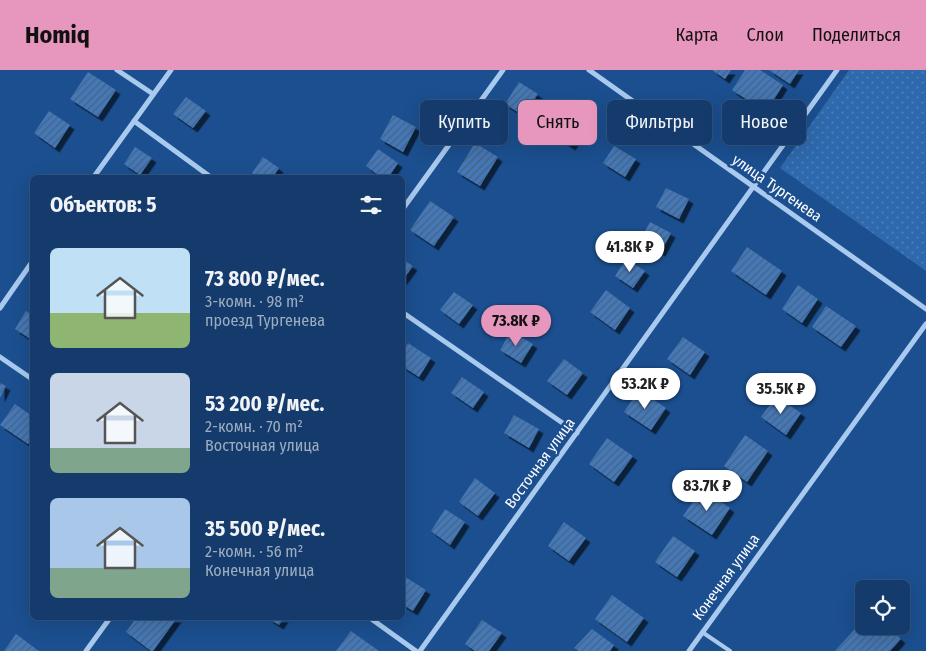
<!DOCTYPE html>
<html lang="ru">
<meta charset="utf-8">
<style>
:root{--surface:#143b6b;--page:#214673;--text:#f1f3f6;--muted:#9dadc1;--line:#33557e;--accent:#e797bd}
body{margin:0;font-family:"Fira Sans Condensed",sans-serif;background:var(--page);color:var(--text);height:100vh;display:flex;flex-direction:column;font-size:19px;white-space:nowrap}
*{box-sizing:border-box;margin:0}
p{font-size:16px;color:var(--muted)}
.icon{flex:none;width:28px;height:28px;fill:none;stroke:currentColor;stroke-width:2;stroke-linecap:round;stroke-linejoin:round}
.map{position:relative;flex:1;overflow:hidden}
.sheet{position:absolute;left:30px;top:105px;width:375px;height:445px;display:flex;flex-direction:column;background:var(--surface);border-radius:8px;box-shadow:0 5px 20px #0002,0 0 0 1px var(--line)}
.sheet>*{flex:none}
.banner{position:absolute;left:420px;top:30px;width:430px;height:45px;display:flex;gap:10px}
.controls{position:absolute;left:855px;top:510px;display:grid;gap:10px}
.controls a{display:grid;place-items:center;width:55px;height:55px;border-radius:8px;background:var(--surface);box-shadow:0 5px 20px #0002,0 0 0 1px var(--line);font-size:25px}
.price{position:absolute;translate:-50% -42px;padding:0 11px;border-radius:18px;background:#fff;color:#222;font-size:16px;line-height:32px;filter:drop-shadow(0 1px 2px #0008)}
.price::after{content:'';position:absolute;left:50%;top:30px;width:15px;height:11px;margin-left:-8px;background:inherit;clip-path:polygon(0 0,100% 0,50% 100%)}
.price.active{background:var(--accent);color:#111}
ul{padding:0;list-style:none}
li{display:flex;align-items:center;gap:15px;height:125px;padding:0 20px}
li span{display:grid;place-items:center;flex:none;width:140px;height:100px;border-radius:8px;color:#555}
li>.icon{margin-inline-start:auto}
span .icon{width:60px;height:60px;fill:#fffc;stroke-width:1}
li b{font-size:21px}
h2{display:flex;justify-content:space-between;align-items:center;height:60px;padding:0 20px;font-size:21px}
.tag{padding:0 18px;border-radius:8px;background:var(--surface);box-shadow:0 5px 20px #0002,0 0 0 1px var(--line);font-size:18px;line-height:45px}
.tag.active{background:var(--accent);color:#111}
header{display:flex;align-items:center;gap:30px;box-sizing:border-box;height:70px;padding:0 25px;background:var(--accent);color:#111}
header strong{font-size:24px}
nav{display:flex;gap:28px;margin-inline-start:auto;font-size:18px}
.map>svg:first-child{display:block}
</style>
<header>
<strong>Homiq</strong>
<nav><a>Карта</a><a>Слои</a><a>Поделиться</a></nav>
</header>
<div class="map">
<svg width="926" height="581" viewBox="0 0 926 581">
<defs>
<pattern id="grass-dots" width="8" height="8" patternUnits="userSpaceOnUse" patternTransform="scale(1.25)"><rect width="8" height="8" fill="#2e69ad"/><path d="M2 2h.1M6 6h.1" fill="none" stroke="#4d80b9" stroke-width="1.8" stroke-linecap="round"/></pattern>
<pattern id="building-hatch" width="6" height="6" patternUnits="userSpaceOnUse" patternTransform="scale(1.25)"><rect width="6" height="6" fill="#4478b7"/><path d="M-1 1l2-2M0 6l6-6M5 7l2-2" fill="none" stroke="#486282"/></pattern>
<filter id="shadow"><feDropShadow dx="4.5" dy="4.5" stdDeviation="0" flood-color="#0009"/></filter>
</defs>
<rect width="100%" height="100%" fill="#1b4f8f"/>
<polygon fill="url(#grass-dots)" points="849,0 926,0 926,201 780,98"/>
<g fill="url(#building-hatch)" filter="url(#shadow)">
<polygon points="712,0 731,0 725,9"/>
<polygon points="745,0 760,0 783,15 766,42 732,20"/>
<polygon points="769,0 799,0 790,14"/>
<polygon points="88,2 116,20 98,47 70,29"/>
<polygon points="519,12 538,24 524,46 505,34"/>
<polygon points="186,27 206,41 193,58 173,44"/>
<polygon points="49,41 70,55 55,78 34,63"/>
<polygon points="559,42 583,58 571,76 546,60"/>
<polygon points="393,45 416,57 403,82 380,69"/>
<polygon points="475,73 498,87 480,116 457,102"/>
<polygon points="614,76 636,89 625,107 603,93"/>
<polygon points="135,77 152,88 140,105 124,94"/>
<polygon points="378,79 398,93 388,108 382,108 366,96"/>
<polygon points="263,87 279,98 272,108 258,108 252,103"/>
<polygon points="666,118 689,129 679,149 656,137"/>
<polygon points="430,131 454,147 434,176 410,160"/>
<polygon points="650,152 671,163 661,182 640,170"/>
<polygon points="747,177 782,201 766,225 731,201"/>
<polygon points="402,189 413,196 402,211"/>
<polygon points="626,189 645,201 633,218 615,206"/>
<polygon points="798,215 818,229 802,253 782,239"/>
<polygon points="606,220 630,238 615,260 590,242"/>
<polygon points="454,222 473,235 459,254 440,240"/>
<polygon points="826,236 856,256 841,277 812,257"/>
<polygon points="26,241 32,245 32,270 15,259"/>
<polygon points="511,261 533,274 521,293 500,280"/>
<polygon points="683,267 705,282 690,305 667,289"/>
<polygon points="408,273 431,288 419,307 402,296 402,282"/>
<polygon points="564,289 583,303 567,325 547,311"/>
<polygon points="462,307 484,322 473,338 451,323"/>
<polygon points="0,313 6,316 0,328"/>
<polygon points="639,320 666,338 651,360 624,342"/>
<polygon points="776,326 801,343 786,365 761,347"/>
<polygon points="15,334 32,346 32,368 28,374 0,355"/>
<polygon points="514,345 539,359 529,378 504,363"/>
<polygon points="745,365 768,381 747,412 724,396"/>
<polygon points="607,368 633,386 614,412 589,394"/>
<polygon points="475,408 495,423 478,446 459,432"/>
<polygon points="702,418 730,438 712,465 683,446"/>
<polygon points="445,439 465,452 450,475 431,461"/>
<polygon points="564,452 586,468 569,491 548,476"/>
<polygon points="673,466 695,481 677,507 655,492"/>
<polygon points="402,505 426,520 413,541 402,534"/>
<polygon points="612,525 644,548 627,572 595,549"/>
<polygon points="136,548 177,548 153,581 151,581 126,562"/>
<polygon points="268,548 284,548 279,555"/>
<polygon points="864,549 864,556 887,556 901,569 890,581 835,581"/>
<polygon points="482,550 502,563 489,581 475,581 465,574"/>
<polygon points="592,559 614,575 610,581 579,581 574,578"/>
<polygon points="351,561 379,581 336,581"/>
<polygon points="16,564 39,581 4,581"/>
</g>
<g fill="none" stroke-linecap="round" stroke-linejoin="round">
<polyline stroke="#a9c9ee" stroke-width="4" points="702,562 730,581"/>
<g stroke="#a9c9ee" stroke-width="5">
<polyline points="117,0 153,24"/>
<polyline points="589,0 926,239"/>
<polyline points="134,51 212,108"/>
<polyline points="93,108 171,0"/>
<polyline points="402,140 503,0"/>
<polyline points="0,238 32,192"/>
<polyline points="402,242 577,363"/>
<polyline points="0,287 32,309"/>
<polyline points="370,548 416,581"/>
<polyline points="86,581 110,548"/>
<polyline points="420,581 837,0"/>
<polyline points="689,581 926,254"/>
</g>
</g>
<g text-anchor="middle" stroke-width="5" stroke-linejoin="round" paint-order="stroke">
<g font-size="15" fill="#fff" stroke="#1b4f8f">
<text transform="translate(777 118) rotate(35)" y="5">улица Тургенева</text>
<text transform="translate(540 393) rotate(-54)" y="5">Восточная улица</text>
<text transform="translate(726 507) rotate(-54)" y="5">Конечная улица</text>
</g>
</g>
</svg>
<div class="controls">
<a><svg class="icon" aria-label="locate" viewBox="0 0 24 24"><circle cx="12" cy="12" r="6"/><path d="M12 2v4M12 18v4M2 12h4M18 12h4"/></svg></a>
</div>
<b class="price" style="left:630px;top:203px">41.8K ₽</b>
<b class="price active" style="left:516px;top:277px">73.8K ₽</b>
<b class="price" style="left:645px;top:340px">53.2K ₽</b>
<b class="price" style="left:781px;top:345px">35.5K ₽</b>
<b class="price" style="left:707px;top:442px">83.7K ₽</b>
<div class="banner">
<a class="tag">Купить</a>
<a class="tag active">Снять</a>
<a class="tag">Фильтры</a>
<a class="tag">Новое</a>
</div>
<section class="sheet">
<h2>Объектов: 5<svg class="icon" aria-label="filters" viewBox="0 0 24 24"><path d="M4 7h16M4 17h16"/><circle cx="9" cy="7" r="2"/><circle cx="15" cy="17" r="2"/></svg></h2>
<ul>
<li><span style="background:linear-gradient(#bfe0f5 65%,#8fb573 0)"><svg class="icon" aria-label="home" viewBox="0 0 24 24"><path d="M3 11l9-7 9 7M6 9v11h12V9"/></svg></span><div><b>73 800 ₽/мес.</b><p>3-комн. · 98 m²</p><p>проезд Тургенева</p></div></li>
<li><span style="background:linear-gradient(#c9d6e8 75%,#7fa58c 0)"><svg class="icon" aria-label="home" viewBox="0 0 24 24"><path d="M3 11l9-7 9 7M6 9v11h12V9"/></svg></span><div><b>53 200 ₽/мес.</b><p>2-комн. · 70 m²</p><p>Восточная улица</p></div></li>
<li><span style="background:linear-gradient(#a9c7e8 70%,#7fa58c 0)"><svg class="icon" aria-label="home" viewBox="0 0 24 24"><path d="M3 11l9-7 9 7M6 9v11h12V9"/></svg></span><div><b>35 500 ₽/мес.</b><p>2-комн. · 56 m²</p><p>Конечная улица</p></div></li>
</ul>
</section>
</div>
